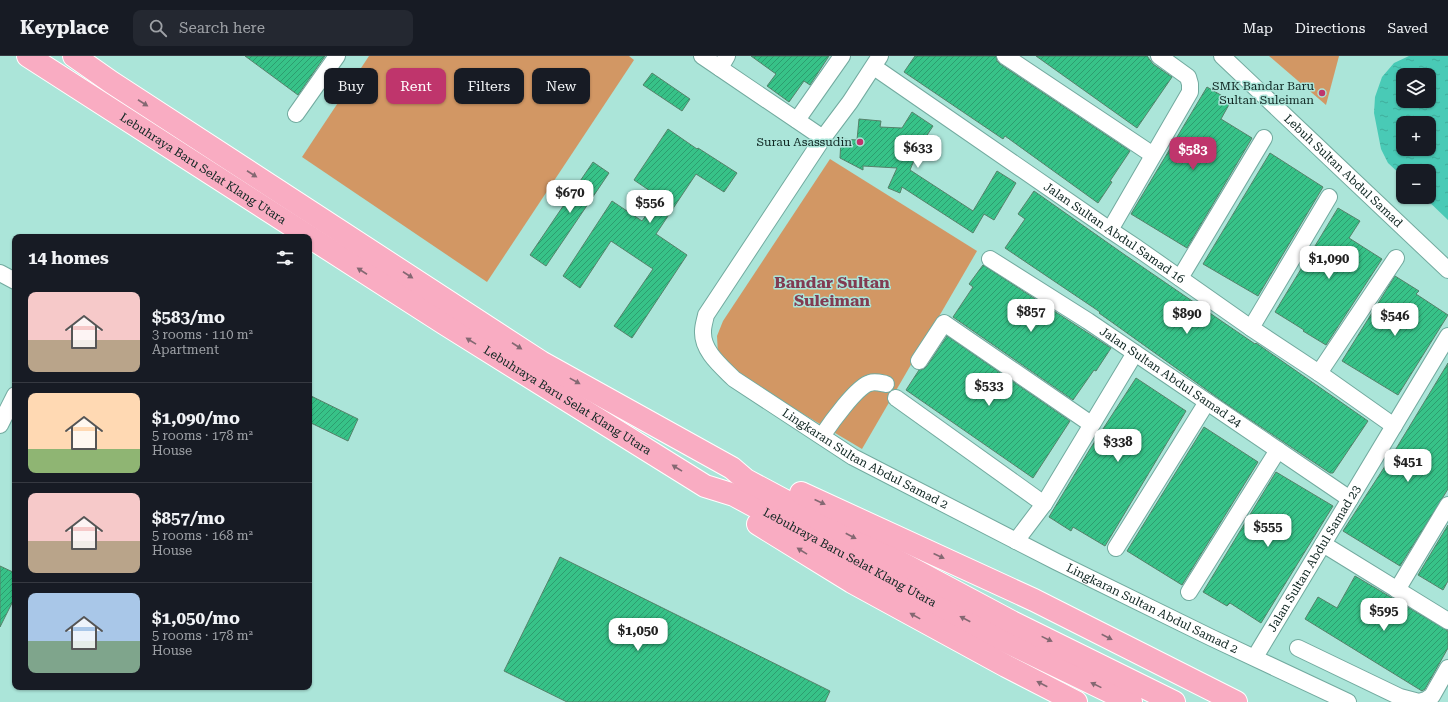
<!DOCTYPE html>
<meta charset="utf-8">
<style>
:root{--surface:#171b24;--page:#242831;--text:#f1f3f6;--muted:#9ea1a6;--line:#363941;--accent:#bf356c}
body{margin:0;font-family:"Roboto Serif",serif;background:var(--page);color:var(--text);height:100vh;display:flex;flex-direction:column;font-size:15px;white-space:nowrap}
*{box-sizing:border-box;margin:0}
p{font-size:13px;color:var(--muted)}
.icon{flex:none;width:22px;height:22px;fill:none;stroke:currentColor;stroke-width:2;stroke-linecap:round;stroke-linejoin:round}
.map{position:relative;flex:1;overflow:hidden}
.side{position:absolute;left:12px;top:178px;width:300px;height:456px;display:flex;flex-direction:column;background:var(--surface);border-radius:8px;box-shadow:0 1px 3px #0004}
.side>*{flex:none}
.hud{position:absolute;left:324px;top:12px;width:380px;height:36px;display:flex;gap:8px}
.buttons{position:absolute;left:1396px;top:12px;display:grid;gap:8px}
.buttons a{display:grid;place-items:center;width:40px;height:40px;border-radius:8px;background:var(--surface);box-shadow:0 1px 3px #0004;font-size:20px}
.price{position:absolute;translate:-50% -34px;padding:0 9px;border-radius:8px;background:#fff;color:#222;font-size:13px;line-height:26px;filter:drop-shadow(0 1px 2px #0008)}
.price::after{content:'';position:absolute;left:50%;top:24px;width:12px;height:9px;margin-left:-6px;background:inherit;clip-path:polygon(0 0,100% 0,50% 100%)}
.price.current{background:var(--accent);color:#fff}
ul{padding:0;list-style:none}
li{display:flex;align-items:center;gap:12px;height:100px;padding:0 16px}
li+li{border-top:1px solid var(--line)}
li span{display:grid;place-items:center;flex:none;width:112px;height:80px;border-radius:8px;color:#555}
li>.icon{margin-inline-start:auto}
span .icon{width:48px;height:48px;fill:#fffc;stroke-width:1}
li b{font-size:17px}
h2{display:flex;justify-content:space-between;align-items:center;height:48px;padding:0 16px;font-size:17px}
.pill{padding:0 14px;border-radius:8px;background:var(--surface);box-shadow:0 1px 3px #0004;font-size:14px;line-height:36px}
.pill.current{background:var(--accent);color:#fff}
header{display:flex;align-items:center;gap:24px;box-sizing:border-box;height:56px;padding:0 20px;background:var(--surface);border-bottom:1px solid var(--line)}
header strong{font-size:19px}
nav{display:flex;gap:22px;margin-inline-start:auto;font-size:14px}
.search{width:280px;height:36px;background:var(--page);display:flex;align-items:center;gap:10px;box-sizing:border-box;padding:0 14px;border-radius:8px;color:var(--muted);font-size:15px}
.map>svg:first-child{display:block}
</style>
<header>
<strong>Keyplace</strong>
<div class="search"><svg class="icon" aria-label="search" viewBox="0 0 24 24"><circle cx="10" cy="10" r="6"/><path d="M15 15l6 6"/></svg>Search here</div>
<nav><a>Map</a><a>Directions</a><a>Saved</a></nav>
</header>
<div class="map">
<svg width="1448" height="646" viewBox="0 0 1448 646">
<defs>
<pattern id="water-ripples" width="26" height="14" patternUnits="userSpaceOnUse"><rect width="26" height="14" fill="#49cab6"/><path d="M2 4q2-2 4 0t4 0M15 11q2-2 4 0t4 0" fill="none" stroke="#3fad9c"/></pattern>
<pattern id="building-hatch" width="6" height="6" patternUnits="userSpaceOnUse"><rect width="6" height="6" fill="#37c288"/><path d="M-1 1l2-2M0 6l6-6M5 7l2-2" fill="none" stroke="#2d9d6f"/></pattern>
</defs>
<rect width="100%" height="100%" fill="#abe5d9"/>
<g fill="#d29764">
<polygon points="369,0 629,0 634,4 487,226 302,101"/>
<polygon points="1269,0 1339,0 1326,49"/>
<polygon points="830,103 977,195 862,393 731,315 718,299 717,280 723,265"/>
</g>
<path fill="url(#water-ripples)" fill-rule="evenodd" d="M1409,0h39v164l-24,-23h5v-26h-26v6l-15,-14 -7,-14 -7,-36 1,-16 7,-20 12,-14zM1403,19h26v26h-26zM1403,67h26v26h-26z"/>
<g fill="url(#building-hatch)" stroke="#55826a">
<polygon points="245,0 325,0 298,39"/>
<polygon points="751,0 829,0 810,29 804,25 789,46 767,30 776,18"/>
<polygon points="915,0 996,0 997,5 1000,8 1130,95 1110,125 1112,126 1098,147 1005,80 1003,83 904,16"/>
<polygon points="1036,0 1147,0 1153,8 1172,21 1137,72"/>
<polygon points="652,17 690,43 682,55 643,29"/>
<polygon points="1207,31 1231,45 1221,63 1252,82 1187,192 1131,158"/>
<polygon points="912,56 933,70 913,101 915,102 910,114 973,155 997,115 1016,127 994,164 984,158 973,177 902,131 900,137 888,132 897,112 863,110 863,114 840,102 841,83 857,84 859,63 881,65 880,71 902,72"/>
<polygon points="668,73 697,93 698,92 737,117 724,136 696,118 656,178 687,199 632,282 614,270 653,213 611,185 580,232 563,220 612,145 642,165 659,141 634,124"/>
<polygon points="1270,97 1323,131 1258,240 1203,208"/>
<polygon points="593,106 609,117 546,210 530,199"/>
<polygon points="1034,135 1125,199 1255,288 1256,287 1368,365 1333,417 1330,417 1225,347 1099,257 1100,256 1005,192 1025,163 1018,158"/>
<polygon points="1338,152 1360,165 1349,182 1382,203 1326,289 1303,275 1304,274 1275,256"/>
<polygon points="983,209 1111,292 1096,315 1094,314 1073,344 953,261 973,231 969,228"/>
<polygon points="1395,220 1419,235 1416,238 1448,259 1398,339 1342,305"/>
<polygon points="947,280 1070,365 1033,422 906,334 919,314 924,313 927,310"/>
<polygon points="1448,307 1448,433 1400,510 1343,475 1391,401"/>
<polygon points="1136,322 1186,355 1105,490 1073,471 1071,475 1049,461 1090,393"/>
<polygon points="309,339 358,363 348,385 309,366"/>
<polygon points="1204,371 1258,406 1182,529 1127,495"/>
<polygon points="1276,416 1333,450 1261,567 1230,547 1227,550 1203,536"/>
<polygon points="1448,469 1448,525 1443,534 1418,519"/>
<polygon points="560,501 830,635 825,646 567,646 504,615"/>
<polygon points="0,510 15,517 15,541 0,571"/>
<polygon points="1355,520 1448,575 1448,592 1425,633 1422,635 1305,563 1318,541 1337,552"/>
</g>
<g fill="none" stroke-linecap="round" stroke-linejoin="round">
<g stroke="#72aa9f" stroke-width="18">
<g id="minor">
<polyline points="702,0 823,82"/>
<path id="s1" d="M880,0l-30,46 -27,36 -117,177c-1,5 -3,11 -3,16 -1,20 18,35 31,48l119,78 204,105 155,76 136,64"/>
<polyline points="1005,0 1153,99"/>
<path id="s2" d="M1222,0l226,214"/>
<path id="s3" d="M874,11l236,163 27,18 114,80 68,45 75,53"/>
<polyline points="720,12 727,0"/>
<polyline points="296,58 337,0"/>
<polyline points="797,64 842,0"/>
<polyline points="1110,174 1190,36 1190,28 1188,21 1159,0"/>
<path id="s4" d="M990,203l98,62 262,178"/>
<polyline points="0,217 15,225"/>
<polyline points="1180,222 1264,82"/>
<polyline points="1251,272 1329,141"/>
<polyline points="919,305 944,267 1091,368"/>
<polyline points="1319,317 1396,202"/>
<polyline points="896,342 1044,448"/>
<polyline points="0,369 15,339"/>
<path d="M822,380c8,-12 35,-50 48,-53 5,-2 11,0 16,1"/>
<polyline points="1016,485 1044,448 1135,297"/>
<polyline points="1323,488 1448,565"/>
<polyline points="1116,492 1207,346"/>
<polyline points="1397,534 1448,449"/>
<polyline points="1189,536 1278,394"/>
<polyline points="1298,592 1400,641 1419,646 1426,644 1432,640 1448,612"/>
<path id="s5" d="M1255,601l193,-321"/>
</g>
</g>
<g stroke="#fff" stroke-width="24">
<g id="highway">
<path id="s6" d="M28,0l417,268 260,162 29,9 265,143 132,64"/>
<polyline points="74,0 111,26 541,306 732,412 746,424 1012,566 1174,646"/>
<polyline points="801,437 1034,544 1236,646"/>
<polyline points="758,468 852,526 1006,610 1076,646"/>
</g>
</g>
<use href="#minor" stroke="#fff" stroke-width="16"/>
<use href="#highway" stroke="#f9acc2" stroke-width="22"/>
</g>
<defs><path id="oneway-solid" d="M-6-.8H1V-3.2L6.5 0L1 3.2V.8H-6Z"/></defs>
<g fill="#846872">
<use href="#oneway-solid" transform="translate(143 47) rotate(33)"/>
<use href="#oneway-solid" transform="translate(252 118) rotate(33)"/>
<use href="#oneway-solid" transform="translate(362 215) rotate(-147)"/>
<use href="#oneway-solid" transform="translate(408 219) rotate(33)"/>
<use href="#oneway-solid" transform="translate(471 285) rotate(-148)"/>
<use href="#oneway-solid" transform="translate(517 290) rotate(33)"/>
<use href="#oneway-solid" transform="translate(575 325) rotate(29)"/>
<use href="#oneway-solid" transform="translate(677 412) rotate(-148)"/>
<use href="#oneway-solid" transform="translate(820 446) rotate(25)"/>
<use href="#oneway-solid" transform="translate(851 480) rotate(28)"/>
<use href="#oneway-solid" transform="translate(802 495) rotate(-148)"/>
<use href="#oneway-solid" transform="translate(939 500) rotate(25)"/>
<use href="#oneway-solid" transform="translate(915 560) rotate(-151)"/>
<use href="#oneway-solid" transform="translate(965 563) rotate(-152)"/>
<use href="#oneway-solid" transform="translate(1107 581) rotate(27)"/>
<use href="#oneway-solid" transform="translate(1047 583) rotate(26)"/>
<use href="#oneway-solid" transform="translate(1042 628) rotate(-153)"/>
<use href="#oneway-solid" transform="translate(1096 629) rotate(-154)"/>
</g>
<g fill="#bf356c" stroke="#abe5d9" stroke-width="1.5">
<circle cx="1322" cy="37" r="4"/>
<circle cx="860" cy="86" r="4"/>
</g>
<g text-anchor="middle" stroke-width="3" stroke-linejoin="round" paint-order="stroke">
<g font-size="12" fill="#0e2521" stroke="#abe5d9" text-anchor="end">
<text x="1314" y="34">SMK Bandar Baru<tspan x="1314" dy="14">Sultan Suleiman</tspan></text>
<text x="852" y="90">Surau Asassudin</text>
</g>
<g font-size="12" fill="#0e2521" stroke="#abe5d9">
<text dy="4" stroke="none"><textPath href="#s6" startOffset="208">Lebuhraya Baru Selat Klang Utara</textPath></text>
<text dy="4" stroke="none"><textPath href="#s2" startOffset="167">Lebuh Sultan Abdul Samad</textPath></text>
<text dy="4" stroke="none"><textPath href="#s3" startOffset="292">Jalan Sultan Abdul Samad 16</textPath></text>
<text dy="4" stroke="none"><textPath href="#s4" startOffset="216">Jalan Sultan Abdul Samad 24</textPath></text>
<text dy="4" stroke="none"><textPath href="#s6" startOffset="640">Lebuhraya Baru Selat Klang Utara</textPath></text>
<text dy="4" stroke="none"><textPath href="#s1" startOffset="541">Lingkaran Sultan Abdul Samad 2</textPath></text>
<text dy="4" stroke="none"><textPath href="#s6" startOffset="964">Lebuhraya Baru Selat Klang Utara</textPath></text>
<text dy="4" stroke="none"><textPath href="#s5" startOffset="115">Jalan Sultan Abdul Samad 23</textPath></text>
<text dy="4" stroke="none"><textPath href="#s1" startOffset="865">Lingkaran Sultan Abdul Samad 2</textPath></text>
</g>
<g font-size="16" font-weight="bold" fill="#813b52" stroke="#abe5d9">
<text x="832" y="232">Bandar Sultan<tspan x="832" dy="18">Suleiman</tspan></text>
</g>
</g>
</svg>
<div class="buttons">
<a><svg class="icon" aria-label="layers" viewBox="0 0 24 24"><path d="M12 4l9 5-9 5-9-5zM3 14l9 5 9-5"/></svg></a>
<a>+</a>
<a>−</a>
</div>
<b class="price" style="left:918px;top:113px">$633</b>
<b class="price current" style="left:1193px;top:115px">$583</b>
<b class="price" style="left:570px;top:158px">$670</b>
<b class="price" style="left:650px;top:168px">$556</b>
<b class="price" style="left:1329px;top:224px">$1,090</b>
<b class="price" style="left:1031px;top:277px">$857</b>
<b class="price" style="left:1187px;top:279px">$890</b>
<b class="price" style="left:1395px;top:281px">$546</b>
<b class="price" style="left:989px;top:351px">$533</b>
<b class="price" style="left:1118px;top:407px">$338</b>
<b class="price" style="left:1408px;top:427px">$451</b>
<b class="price" style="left:1268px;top:492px">$555</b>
<b class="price" style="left:1384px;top:576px">$595</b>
<b class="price" style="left:638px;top:596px">$1,050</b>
<div class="hud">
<a class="pill">Buy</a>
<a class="pill current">Rent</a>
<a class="pill">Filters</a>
<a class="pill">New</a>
</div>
<section class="side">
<h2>14 homes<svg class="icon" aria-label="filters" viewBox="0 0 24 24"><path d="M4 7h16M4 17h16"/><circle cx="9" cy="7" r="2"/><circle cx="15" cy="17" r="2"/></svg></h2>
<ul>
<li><span style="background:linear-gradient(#f6c9c9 60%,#b9a48a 0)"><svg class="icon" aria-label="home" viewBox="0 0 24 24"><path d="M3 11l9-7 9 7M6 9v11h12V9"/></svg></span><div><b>$583/mo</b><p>3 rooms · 110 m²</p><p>Apartment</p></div></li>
<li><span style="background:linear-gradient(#ffd9b3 70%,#8fb573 0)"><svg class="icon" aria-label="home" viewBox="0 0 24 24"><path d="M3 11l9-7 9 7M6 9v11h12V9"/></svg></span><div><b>$1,090/mo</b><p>5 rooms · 178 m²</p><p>House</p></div></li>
<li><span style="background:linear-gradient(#f6c9c9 60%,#b9a48a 0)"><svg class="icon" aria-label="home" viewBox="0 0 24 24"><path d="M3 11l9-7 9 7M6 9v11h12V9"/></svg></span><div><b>$857/mo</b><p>5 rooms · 168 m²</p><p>House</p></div></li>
<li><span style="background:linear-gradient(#a9c7e8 60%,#7fa58c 0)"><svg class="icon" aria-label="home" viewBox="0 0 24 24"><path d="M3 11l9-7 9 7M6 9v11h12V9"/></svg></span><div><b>$1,050/mo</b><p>5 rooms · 178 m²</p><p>House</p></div></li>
</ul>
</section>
</div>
